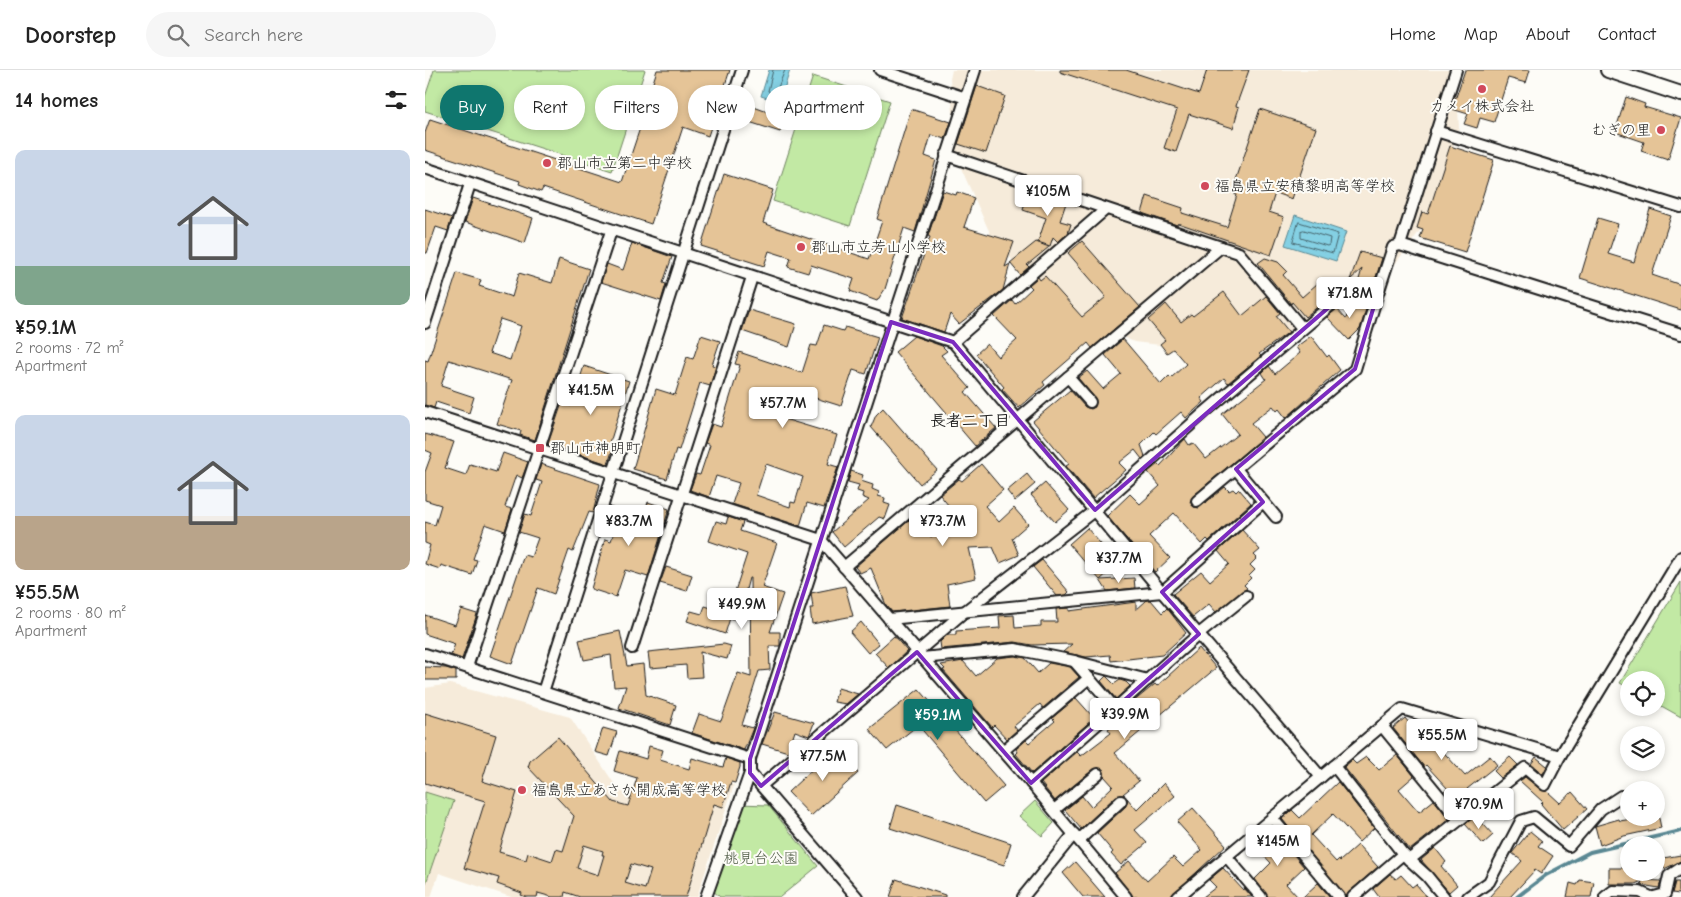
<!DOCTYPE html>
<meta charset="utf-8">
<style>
:root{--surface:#fff;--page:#f6f6f6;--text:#222;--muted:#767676;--line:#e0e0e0;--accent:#0f766e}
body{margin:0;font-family:"Comic Neue","Klee One",sans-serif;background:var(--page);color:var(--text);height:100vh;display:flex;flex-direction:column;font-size:19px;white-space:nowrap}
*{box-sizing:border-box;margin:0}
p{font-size:16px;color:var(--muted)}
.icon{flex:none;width:28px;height:28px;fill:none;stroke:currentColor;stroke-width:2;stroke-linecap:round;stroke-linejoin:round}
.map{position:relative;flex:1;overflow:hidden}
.details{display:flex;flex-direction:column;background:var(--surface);width:425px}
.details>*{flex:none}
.guide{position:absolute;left:15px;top:15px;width:475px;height:45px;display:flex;gap:10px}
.tools{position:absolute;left:1195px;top:601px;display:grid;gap:10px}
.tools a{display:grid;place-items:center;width:45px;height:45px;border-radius:50%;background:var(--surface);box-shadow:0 2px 8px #0003;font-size:25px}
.price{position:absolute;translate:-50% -42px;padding:0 11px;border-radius:5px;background:#fff;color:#222;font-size:16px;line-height:32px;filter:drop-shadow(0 1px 2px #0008)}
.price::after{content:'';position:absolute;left:50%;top:30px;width:15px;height:11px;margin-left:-8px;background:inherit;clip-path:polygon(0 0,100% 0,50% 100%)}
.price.on{background:var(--accent);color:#fff}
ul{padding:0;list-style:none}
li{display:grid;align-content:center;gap:10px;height:265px;padding:0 15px}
li span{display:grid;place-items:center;height:155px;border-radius:10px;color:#555}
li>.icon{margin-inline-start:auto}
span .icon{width:90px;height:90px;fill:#fffc;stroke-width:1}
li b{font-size:21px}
h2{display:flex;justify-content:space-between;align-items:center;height:60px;padding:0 15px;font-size:21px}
.tag{padding:0 18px;border-radius:22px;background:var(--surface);box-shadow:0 2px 8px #0003;font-size:18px;line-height:45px}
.tag.on{background:var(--accent);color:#fff}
header{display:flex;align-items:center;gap:30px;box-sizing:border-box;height:70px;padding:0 25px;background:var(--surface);border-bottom:1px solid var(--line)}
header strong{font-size:24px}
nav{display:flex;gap:28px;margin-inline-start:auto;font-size:18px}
.search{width:350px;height:45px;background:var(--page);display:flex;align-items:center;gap:12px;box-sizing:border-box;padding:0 18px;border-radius:28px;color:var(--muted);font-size:19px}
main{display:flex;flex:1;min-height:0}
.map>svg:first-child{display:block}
</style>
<header>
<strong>Doorstep</strong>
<div class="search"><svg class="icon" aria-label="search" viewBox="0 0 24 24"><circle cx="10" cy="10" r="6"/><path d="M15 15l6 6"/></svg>Search here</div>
<nav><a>Home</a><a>Map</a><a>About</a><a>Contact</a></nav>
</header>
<main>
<section class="details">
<h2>14 homes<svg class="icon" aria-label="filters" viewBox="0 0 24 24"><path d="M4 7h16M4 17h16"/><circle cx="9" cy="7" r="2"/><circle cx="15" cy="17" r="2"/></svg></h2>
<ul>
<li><span style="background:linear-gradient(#c9d6e8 75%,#7fa58c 0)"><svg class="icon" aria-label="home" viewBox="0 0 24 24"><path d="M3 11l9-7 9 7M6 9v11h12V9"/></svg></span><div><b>¥59.1M</b><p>2 rooms · 72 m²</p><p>Apartment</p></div></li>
<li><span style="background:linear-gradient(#c9d6e8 65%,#b9a48a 0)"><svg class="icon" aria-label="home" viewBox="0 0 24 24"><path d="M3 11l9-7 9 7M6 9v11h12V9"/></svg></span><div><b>¥55.5M</b><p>2 rooms · 80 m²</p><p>Apartment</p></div></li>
</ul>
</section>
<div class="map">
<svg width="1256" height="827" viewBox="0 0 1256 827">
<rect width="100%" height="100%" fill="#fdfcf7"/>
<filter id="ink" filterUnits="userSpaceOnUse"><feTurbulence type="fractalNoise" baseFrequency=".02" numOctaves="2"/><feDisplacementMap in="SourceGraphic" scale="10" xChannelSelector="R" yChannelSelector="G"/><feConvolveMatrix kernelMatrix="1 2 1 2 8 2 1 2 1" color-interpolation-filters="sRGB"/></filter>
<g filter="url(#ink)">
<g fill="#f6ebda">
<polygon points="527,0 1031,0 1034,58 1008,143 956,213 882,261 796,282 709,272 629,233 568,170 532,89 525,9"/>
<polygon points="25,614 145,647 194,721 223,730 260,701 309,715 272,827 86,827 14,803 6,827 0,827 0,618"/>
</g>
<g fill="#c2e9a4" stroke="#6f8260">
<polygon points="9,0 220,0 187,101 0,41 0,27"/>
<polygon points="388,6 465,31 425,156 348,131"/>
<polygon points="1256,512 1256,647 1231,633 1231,610 1204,610 1204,618 1195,613"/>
<polygon points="0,722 29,731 0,816"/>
<polygon points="610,731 629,753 617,766 594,746"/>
<polygon points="314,734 343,735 393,796 355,827 295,827 284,817"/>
</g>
<g fill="#84d0e3" stroke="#5a8893">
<polygon points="344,0 365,0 355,32 336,26"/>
<polygon points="870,145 921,162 911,191 860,175"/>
</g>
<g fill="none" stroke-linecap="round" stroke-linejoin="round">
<g stroke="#46646c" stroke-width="1">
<polyline points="348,0 343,21 350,25 360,0"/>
<polygon points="874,152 913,164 908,183 868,172"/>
<polygon points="879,160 905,168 904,175 902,176 876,168 876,161"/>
</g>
<polyline stroke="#5a8893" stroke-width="4" points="1092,827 1121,805 1165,782 1256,761"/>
</g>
<g fill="#e5c497" stroke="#1c1c1c" fill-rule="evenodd">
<polygon points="232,0 305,0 283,66 258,57 226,154 118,118 116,122 94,114 95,111 0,80 0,63 5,49 197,112 217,52 209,50 218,23 224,25"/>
<polygon points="635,0 701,0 774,24 782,0 824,0 811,36 814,37 808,58 764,44 751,82 739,78 752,40 635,2"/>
<polygon points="1040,0 1105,0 1101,13 1083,8 1069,52 1055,48 1052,58 1039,54 1043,44 1027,39"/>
<polygon points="552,16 580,26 561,83 533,74"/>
<polygon points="1201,27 1220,34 1219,37 1256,48 1243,90 1216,81 1219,72 1190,62"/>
<polygon points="326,36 359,48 355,62 321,51"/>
<polygon points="486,39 526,52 520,69 506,65 500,86 511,90 490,162 479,158 460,219 452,231 425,221 429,209 386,195 383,203 363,197 366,188 344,181 339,196 276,176 299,104 348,120 338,153 444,189 457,151 452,149"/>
<polygon points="835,39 891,58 867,129 850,123 844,142 859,147 846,185 753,153 752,155 717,143 722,126 758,138 757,143 802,157 812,125 809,124 814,111 811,110"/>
<polygon points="1025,76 1069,90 1040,182 995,168 998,160 992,158 997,142 1003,144"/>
<polygon points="518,121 531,125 532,122 549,128 539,157 589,172 580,197 585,194 578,220 534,254 525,244 519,262 477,248 505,167 503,166"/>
<polygon points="603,123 641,133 635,151 646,154 643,163 633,172 628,167 625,176 613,172 621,148 598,140"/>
<polygon points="48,128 108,148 100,173 40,152"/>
<polygon points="0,139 27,148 23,161 11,157 2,183 0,183"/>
<polygon points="1225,139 1246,146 1227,205 1256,215 1256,240 1155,208 1173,148 1193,154 1183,184 1209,192"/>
<polygon points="657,171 715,237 667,278 663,273 618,312 620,315 594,338 577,319 579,317 551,284 562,274 573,287 592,270 569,246 587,230 590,234 607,218 604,215 613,207 615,210 620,206 657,247 681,227 643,183"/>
<polygon points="611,172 624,177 602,195 604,197 595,205 585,193"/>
<polygon points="207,173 247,187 238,213 241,214 236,231 176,212 182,194 198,200"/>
<polygon points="935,182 957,188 951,207 939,215 933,213 937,199 925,210"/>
<polygon points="840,188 853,192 862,201 858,205 877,227 893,213 905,227 880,247 867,232 866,234 833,193"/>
<path d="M134,189l30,10 -54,171 -15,-5 1,-4 -24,-7 15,-44 -28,-9 -35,-11 -8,26 33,11 -5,16 -33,-11 -2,6 -9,-3v-45l3,1 29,-88 24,7 -2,6 33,11 7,-24 33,10zM75,249l21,7 -11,34 -21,-7z"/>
<polygon points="799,222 817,246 841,226 855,243 851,246 864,262 834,284 836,286 803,313 799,308 776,328 779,332 761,348 756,342 731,364 729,362 716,375 720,386 717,389 710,380 694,393 701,400 668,428 641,396 644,394 608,351 645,320 660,337 666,339 670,337 670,328 653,308 662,301 678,319 696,304 680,285 698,269 736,314 744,306 746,308 761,294 748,279 742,283 735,274 740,270 723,250 741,234 756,252 766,244 768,246"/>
<polygon points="927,229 943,233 935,259 924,270 902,247 912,239 921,249"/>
<polygon points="324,240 371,254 364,277 317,261"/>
<path d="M399,255l19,6 2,-4 33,10 -12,37 -13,-4 -12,36 -51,-16 -9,28 56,17 -9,29 10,3 -14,41 -17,-5 -7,23 -68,-22 7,-21 -23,-7 -7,21 -19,-7 6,-16 4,1 10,-30 -5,-2 7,-19 9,3 19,-62 -5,-1 4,-12 63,21 9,-28 6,1zM341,394l37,13 -8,26 -4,-1 -1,5 -34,-12z"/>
<polygon points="276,265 295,271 287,295 291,296 285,316 275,313 254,380 251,379 242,409 208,399 231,319 250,325 262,287 268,289"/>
<polygon points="489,266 517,276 522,281 516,285 545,318 540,322 571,358 550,376 470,282"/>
<polygon points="886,266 902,287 904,285 915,300 861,348 854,339 852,341 848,336 826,353 838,367 768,426 765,432 769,437 774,438 800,417 804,421 808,419 811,422 814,419 826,433 784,471 782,469 777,474 749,443 724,466 745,488 730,502 682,446 705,424 715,434 735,416 723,402 733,394 735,396 760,369 764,375 768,373 781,389 813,364 797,344 841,309 837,303 844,296 850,304 875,283 871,277"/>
<polygon points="159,296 204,311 184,376 188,378 183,394 123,374 137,333 146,336"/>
<polygon points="458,338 512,400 495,414 446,357 451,345"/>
<polygon points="0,364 29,372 20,398 41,405 45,394 71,402 78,383 103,392 97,408 91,405 80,437 87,439 80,461 60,454 48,489 52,490 47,505 16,495 15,499 0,494 5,475 0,473 0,452 10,455 16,435 0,430 0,402 7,383 0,380"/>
<polygon points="116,394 175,414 168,443 164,442 148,482 144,480 129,524 113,518 87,594 65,586 99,485 106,487 113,468 94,462 100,444 106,446 117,412 111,410"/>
<polygon points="556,394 578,420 560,436 574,452 589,438 603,454 587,468 594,485 575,493 568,477 544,478 551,508 522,514 525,536 467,542 461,535 446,498 435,503 430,497 488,447 506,467 526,450 522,446 528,441 515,425 534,409 537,411"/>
<polygon points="426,401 438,405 436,411 448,415 447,419 454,422 453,426 460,428 459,433 465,435 460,449 454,447 419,477 407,462 444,430 437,427 438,423 432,421 434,415 423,412"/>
<polygon points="602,404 610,414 590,431 582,421"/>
<polygon points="620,413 644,440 630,452 606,425"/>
<polygon points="223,432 244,439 223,507 200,500 191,527 166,519 180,469 186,471 193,451 181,447 184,437 218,448"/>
<polygon points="303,447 318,452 315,461 352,473 337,517 358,524 345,562 355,562 355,576 344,576 345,600 334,601 317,655 328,658 319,680 267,663 274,644 296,651 313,603 326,607 325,508 324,508 313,550 305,548 300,564 262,551 266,541 277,544 280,536 303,543 322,484 284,471 291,451 301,454"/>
<polygon points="662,458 693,494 675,510 644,474"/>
<polygon points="817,460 835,480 829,485 832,488 825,495 830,500 824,506 826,508 819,515 822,518 791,542 784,534 768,547 748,524 776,501 785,511 804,494 793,481"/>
<polygon points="617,490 644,522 641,525 632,526 608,497"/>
<polygon points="241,497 267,505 262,521 235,513"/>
<polygon points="709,508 710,518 682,521 675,510"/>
<polygon points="420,516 428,546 387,554 385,538 388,538 386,523"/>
<polygon points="722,530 726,530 737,543 742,538 761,563 737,585 686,591 685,585 661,587 638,582 647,574 607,575 590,572 516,579 515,572 522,565 531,565 531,561 575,558 574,546 589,545 590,558 616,556 616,552 632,552 631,539 644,538 644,541 711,532 711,540"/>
<polygon points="36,539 52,544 37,589 26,585 30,574 0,564 0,545 30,555"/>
<polygon points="436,552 454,574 443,583 425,562"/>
<polygon points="195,561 202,596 218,594 221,625 251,635 245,655 194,638 201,616 189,617 186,585 159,590 154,570"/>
<polygon points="469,566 482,581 464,598 450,583"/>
<polygon points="299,574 306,576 302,589 275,582 277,607 262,608 261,595 225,598 223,582"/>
<polygon points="774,578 791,598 690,683 714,711 698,724 700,725 691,726 656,759 640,740 657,726 666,737 688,716 679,706 678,699 669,699 630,731 616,713 652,682 656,686 686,663 683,659 699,646 696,642 730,614 732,616"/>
<polygon points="590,586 600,588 613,603 624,593 645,597 654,607 618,638 615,634 589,656 592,660 582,669 569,655 567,657 518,600 520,599 516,595 538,591 551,606 572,588"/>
<polygon points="0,597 21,598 31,601 31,610 0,610"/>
<polygon points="681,606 689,614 695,610 701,612 705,616 691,629 676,611"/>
<polygon points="413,618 433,624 421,634 409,632"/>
<polygon points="494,619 579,716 559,733 493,655 462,680 444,659"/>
<polygon points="651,628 669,648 607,703 591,684 593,682 591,679 601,670 604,673 630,651 627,648"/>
<polygon points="350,642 389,653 384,666 370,661 363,682 337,674"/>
<path d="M0,643l71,22 -14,46 35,11 -18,60 27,8 2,-7 24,8 4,-12 7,2 11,-35 -46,-49 2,-6 28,-24 55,65 15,4 9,-28 -23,-7 6,-20 26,8 3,-13 14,4 -3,10 29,9 3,-11 31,9 3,-9 14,5v4l-5,16 -4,-1 -8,25 -9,-3 -28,93h-106l-15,-5 -1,5h-12l-14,-4 -1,4h-11l-5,-2 1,-2 -25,-9 2,-6 -35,-10 21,-67 -60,-18zM159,775l19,6 -1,4h2l-6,20 -21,-7zM206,794l20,6 -6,19 -20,-6z"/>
<polygon points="980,648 992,663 1002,654 1030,662 1013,676 1040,706 1065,686 1072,695 1042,719 1050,729 1035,741 1019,721 1023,719 1001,695 999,697 968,658"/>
<polygon points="178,658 192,662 184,686 170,682"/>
<polygon points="410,678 433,703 386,746 363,722"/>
<polygon points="972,685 989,706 974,719 994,742 1009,730 1024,749 985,780 919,697 927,690 931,694 941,687 954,700"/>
<polygon points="1085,687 1093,695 1076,708 1069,701"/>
<polygon points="1111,687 1122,696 1118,704 1106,694"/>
<polygon points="1100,707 1116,720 1122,721 1135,733 1147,722 1162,739 1138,760 1116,734 1118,732 1095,711"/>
<polygon points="913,712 949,758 934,772 908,744 886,765 911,792 914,789 915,791 933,775 953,797 924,822 921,827 857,749 867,740 875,748"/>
<polygon points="739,713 750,726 710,760 722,773 696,795 686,784 688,782 672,763 701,736 702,728 712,740"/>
<polygon points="472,735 586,773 579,795 465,758"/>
<polygon points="768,738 801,775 745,827 708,827 690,803 704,791 722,811 748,787 758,797 777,780 752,752"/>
<polygon points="1051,746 1068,765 1058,774 1040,754"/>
<polygon points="1212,748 1234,748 1236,758 1199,766 1175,775 1170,756 1194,749 1195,751"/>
<polygon points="848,760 879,797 861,814 873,827 843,827 830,809 846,793 831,777"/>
<polygon points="1105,761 1117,771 1113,776 1128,786 1116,804 1110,800 1085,827 1064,827 1097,791 1087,783"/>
<polygon points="1010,778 1021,792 1016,796 1032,815 1024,822 996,790"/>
<polygon points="1256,785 1256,791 1239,799 1238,788"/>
<polygon points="650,792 680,827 658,827 647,814 638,803"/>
<polygon points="798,798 818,820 819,818 827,827 778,827 791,817 784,810"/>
<polygon points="1184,798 1204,798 1204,802 1233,802 1218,810 1236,811 1234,818 1216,815 1217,811 1210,814 1184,814"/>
<polygon points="965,804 971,809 976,805 987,817 991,814 1002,827 954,827 948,819"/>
<polygon points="471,809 520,825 520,827 465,827"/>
<polygon points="1155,810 1169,812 1166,827 1142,827 1145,813 1152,815"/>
<polygon points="1250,812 1254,812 1254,824 1247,823"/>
<polygon points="893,813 905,827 878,827"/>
</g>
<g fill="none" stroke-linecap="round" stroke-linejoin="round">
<g stroke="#1c1c1c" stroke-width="14">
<g id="street">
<polyline points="455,0 541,28"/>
<polyline points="1011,61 1256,137"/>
<polyline points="521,85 814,183 877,258"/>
<polyline points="0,98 528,272 737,522 896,707"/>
<polyline points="975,175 1256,264"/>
<polyline points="0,253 45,114"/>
<polyline points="528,272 681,139"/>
<polyline points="643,307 665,332"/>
<polyline points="0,342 396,470 606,713 701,827"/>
<polyline points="811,399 851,447"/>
<polyline points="772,431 930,299 952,226"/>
<polyline points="419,497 796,177"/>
<polyline points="464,549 737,522 838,432"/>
<polyline points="207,578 327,207"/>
<polyline points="0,584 325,689"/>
<polyline points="497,588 590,579 649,591 723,610"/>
<polyline points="649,591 690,638"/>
<polyline points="42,597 186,161"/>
<polyline points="118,622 317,0"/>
<polyline points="957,656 1034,750"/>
<polyline points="578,681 664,608"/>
<polyline points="909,696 978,784 1002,806 1019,827"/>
<polyline points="325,703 432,827"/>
<polyline points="606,713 774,564 821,526"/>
<polyline points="336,716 539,542 670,440 780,342 926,218 952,226 968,177 975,175 1031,0"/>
<polyline points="629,740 673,704"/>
<polyline points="847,748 914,827"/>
<polyline points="654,770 696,731"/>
<polyline points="801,786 836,827"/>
<polyline points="984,790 1100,698 1120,715 1135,686"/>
<polyline points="281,827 325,703 325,689 550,0"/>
<polyline points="598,827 649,764"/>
<polyline points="753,827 977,639 1135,686 1256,487"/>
<polyline points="928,827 978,784"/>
<polyline points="1043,827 1064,812 1096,751 1109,747 1144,776 1176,739 1196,726"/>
<polyline points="1180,827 1188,821 1215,822 1226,827"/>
<polyline points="1229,827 1240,824 1244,806 1256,798"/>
</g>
</g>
<g stroke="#1c1c1c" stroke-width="18">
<polyline id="secondary" points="1183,0 1256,24"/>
</g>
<use href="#street" stroke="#fdfcf7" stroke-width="10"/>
<use href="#secondary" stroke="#fdfcf7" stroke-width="14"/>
</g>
</g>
<path fill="none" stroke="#7b2cbf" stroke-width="4" stroke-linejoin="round" d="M926,218l26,8 -22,73 -119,100 27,33 -101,90 37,42 -168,149 -114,-131 -156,134 -11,-13v-14l141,-437 62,20 142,168z"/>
<g fill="#d1495b" stroke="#fdfcf7" stroke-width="2">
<circle cx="1057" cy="19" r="5"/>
<circle cx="1236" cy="60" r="5"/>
<circle cx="122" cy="93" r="5"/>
<circle cx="780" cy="116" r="5"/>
<circle cx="376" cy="177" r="5"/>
<rect x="110" y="373" width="10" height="10" rx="2.5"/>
<circle cx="97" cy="720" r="5"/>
</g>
<g text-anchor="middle" stroke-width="4" stroke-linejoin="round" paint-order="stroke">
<g font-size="15" fill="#1c1c1c" stroke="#fdfcf7" text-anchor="start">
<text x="1057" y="41" text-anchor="middle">カメイ株式会社</text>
<text x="1226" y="65" text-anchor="end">むぎの里</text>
<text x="132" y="98">郡山市立第二中学校</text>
<text x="790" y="121">福島県立安積黎明高等学校</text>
<text x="386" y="182">郡山市立芳山小学校</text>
<text x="125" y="383">郡山市神明町</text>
<text x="107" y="725">福島県立あさか開成高等学校</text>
</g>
<g font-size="15" fill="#4e5a45" stroke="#fdfcf7">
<text x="336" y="793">桃見台公園</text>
</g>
<g font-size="16" font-weight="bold" fill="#1c1c1c" stroke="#fdfcf7">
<text x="545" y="356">長者二丁目</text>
</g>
</g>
</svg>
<div class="tools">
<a><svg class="icon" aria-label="locate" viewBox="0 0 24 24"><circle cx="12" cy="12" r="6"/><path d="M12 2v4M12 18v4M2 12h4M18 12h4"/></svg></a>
<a><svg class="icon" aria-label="layers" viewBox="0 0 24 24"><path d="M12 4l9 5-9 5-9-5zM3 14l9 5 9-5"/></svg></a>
<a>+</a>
<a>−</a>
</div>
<b class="price" style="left:623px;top:147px">¥105M</b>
<b class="price" style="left:925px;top:249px">¥71.8M</b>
<b class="price" style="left:166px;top:346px">¥41.5M</b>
<b class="price" style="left:358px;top:359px">¥57.7M</b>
<b class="price" style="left:204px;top:477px">¥83.7M</b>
<b class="price" style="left:518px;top:477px">¥73.7M</b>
<b class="price" style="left:694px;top:514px">¥37.7M</b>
<b class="price" style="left:317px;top:560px">¥49.9M</b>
<b class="price" style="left:700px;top:670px">¥39.9M</b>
<b class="price on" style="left:513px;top:671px">¥59.1M</b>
<b class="price" style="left:1017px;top:691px">¥55.5M</b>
<b class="price" style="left:398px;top:712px">¥77.5M</b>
<b class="price" style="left:1054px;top:760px">¥70.9M</b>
<b class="price" style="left:853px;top:797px">¥145M</b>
<div class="guide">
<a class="tag on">Buy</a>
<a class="tag">Rent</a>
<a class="tag">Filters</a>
<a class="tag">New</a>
<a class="tag">Apartment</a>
</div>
</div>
</main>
